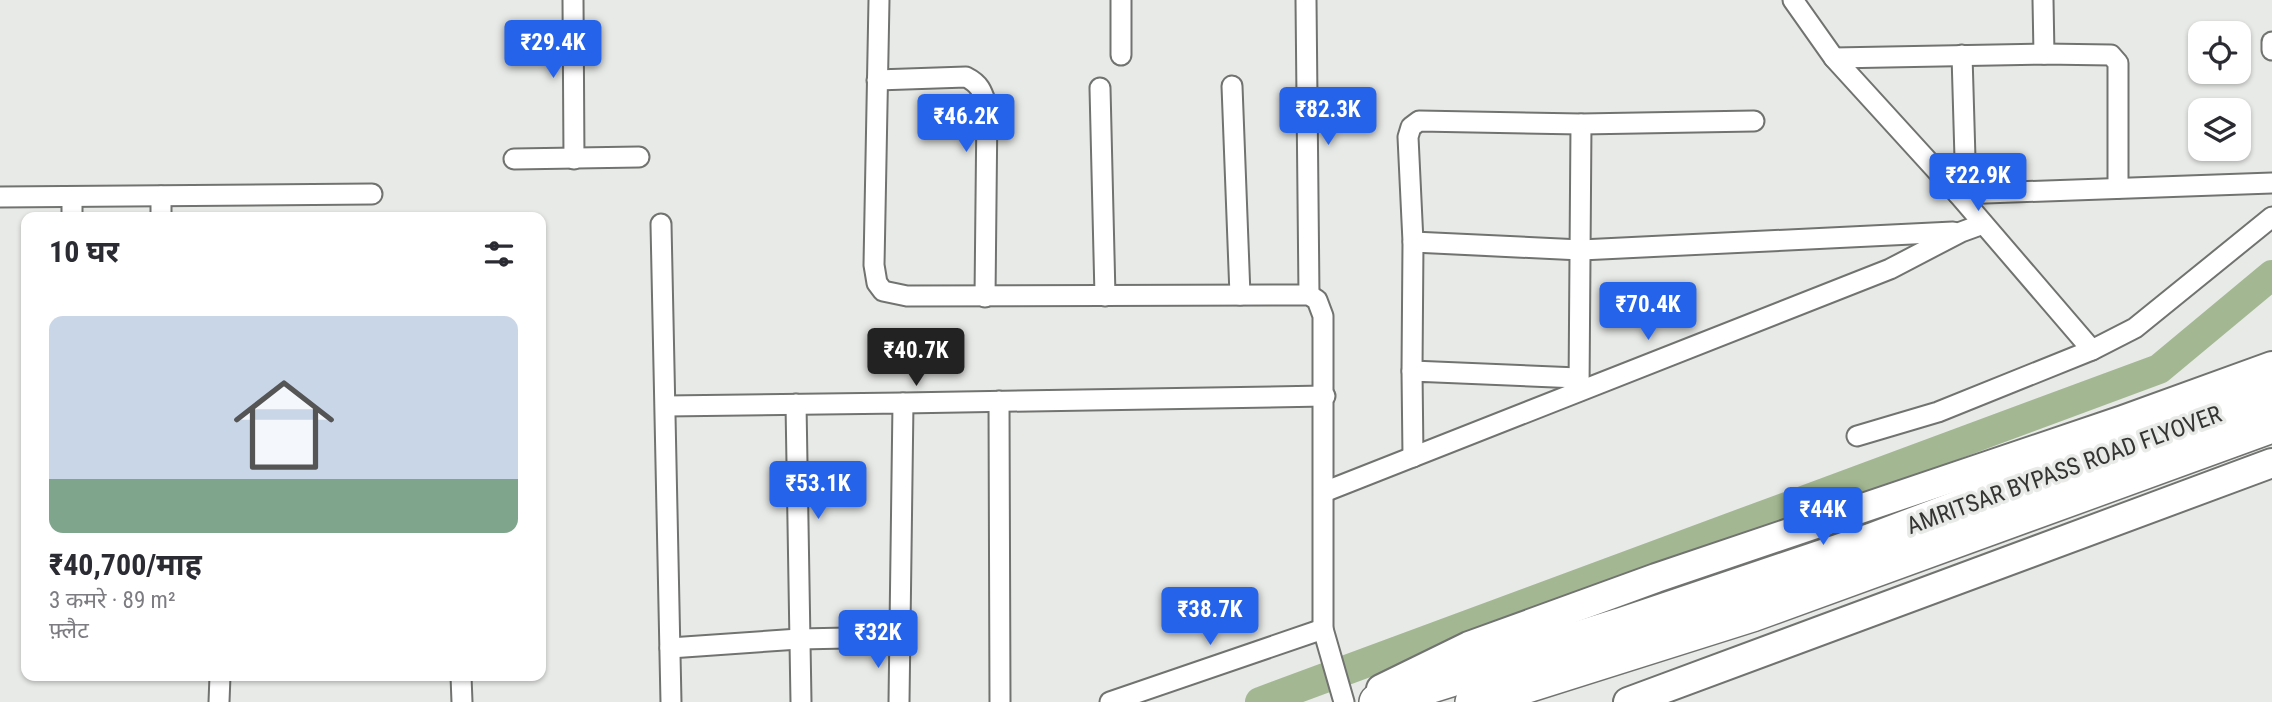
<!DOCTYPE html>
<html lang="hi">
<meta charset="utf-8">
<style>
:root{--surface:#fff;--page:#f2f2f3;--text:#2b2b33;--muted:#7c7c81;--accent:#2563eb}
body{margin:0;font-family:"Roboto Condensed","Noto Sans Devanagari",sans-serif;background:var(--page);color:var(--text);height:100vh;display:flex;flex-direction:column;font-size:26px;white-space:nowrap}
*{box-sizing:border-box;margin:0}
p{font-size:23px;color:var(--muted)}
.icon{flex:none;width:38px;height:38px;fill:none;stroke:currentColor;stroke-width:2;stroke-linecap:round;stroke-linejoin:round}
.map{position:relative;flex:1;overflow:hidden}
.drawer{position:absolute;left:21px;top:212px;width:525px;height:469px;display:flex;flex-direction:column;background:var(--surface);border-radius:14px;box-shadow:0 2px 5px #0004}
.drawer>*{flex:none}
.fabs{position:absolute;left:2188px;top:21px;display:grid;gap:14px}
.fabs a{display:grid;place-items:center;width:63px;height:63px;border-radius:14px;background:var(--surface);box-shadow:0 2px 5px #0004;font-size:35px}
.price{position:absolute;translate:-50% -60px;padding:0 16px;border-radius:7px;background:var(--accent);color:#fff;font-size:23px;line-height:46px;filter:drop-shadow(0 2px 4px #0008)}
.price::after{content:'';position:absolute;left:50%;top:42px;width:21px;height:16px;margin-left:-10px;background:inherit;clip-path:polygon(0 0,100% 0,50% 100%)}
.price.active{background:#222;color:#fff}
ul{padding:0;list-style:none}
li{display:grid;align-content:center;gap:14px;height:371px;padding:0 28px}
li span{display:grid;place-items:center;height:217px;border-radius:14px;color:#555}
li>.icon{margin-inline-start:auto}
span .icon{width:126px;height:126px;fill:#fffc;stroke-width:1}
li b{font-size:30px}
h2{display:flex;justify-content:space-between;align-items:center;height:84px;padding:0 28px;font-size:30px}
.map>svg:first-child{display:block}
</style>
<div class="map">
<svg width="2272" height="702" viewBox="0 0 2272 702">
<rect width="100%" height="100%" fill="#e8eae7"/>
<g fill="none" stroke-linecap="round" stroke-linejoin="round">
<polyline stroke="#a3b892" stroke-width="30" points="1260,702 2159,369 2272,275"/>
<g stroke="#717370" stroke-width="23">
<g id="street">
<polyline points="573,0 574,159"/>
<polyline points="879,0 874,265 877,283 883,291 907,296 1309,295 1317,300 1323,316 1323,629 1344,702"/>
<polyline points="1306,0 1309,295"/>
<polyline points="1793,0 1834,58 1958,194 2272,183"/>
<polyline points="2043,0 2044,54"/>
<polyline points="2272,42 2272,50"/>
<polyline points="1121,55 1121,0"/>
<polyline points="1962,55 1966,193"/>
<polyline points="1834,58 2044,54 2111,55 2118,63 2118,188"/>
<path d="M877,80l89,-3c14,7 16,14 21,29l-2,191"/>
<polyline points="1232,86 1240,295"/>
<polyline points="1100,88 1105,296"/>
<polyline points="514,159 639,157"/>
<polyline points="1958,194 2092,350 2135,328 2272,217"/>
<polyline points="0,197 372,194"/>
<polyline points="72,217 72,197"/>
<polyline points="161,217 161,196"/>
<polyline points="661,224 671,702"/>
<polyline points="1413,242 1581,250 1953,232"/>
<polyline points="1412,371 1413,242 1408,137 1411,127 1419,121 1581,124 1754,121"/>
<polyline points="1579,391 1581,124"/>
<polyline points="999,401 1000,702"/>
<polyline points="903,403 1325,396"/>
<polyline points="796,404 801,702"/>
<polyline points="666,406 903,403 899,702"/>
<polyline points="1857,436 1938,412 2092,350"/>
<polyline points="1413,457 1412,371 1578,378"/>
<polyline points="1324,492 1890,269 1961,232 1983,224"/>
<polyline points="670,648 799,639 897,637"/>
<polyline points="461,676 462,702"/>
<polyline points="219,702 220,676"/>
<polyline points="1110,702 1323,629"/>
</g>
</g>
<g stroke="#717370" stroke-width="32">
<g id="secondary">
<polyline points="1381,689 1469,646 1656,578 2123,420 2272,366"/>
<polyline points="1628,702 2272,463"/>
</g>
</g>
<g stroke="#717370" stroke-width="38">
<g id="highway">
<polyline points="1377,702 1620,626 1872,541 2121,447 2272,394"/>
<polyline points="1473,702 1752,614 2272,425"/>
</g>
</g>
<use href="#street" stroke="#fff" stroke-width="19"/>
<use href="#secondary" stroke="#fff" stroke-width="28"/>
<use href="#highway" stroke="#fff" stroke-width="35"/>
</g>
<g text-anchor="middle" stroke-width="7" stroke-linejoin="round" paint-order="stroke">
<g font-size="24" fill="#343533" stroke="#e8eae7">
<text transform="translate(2064 470) rotate(-20)" y="8">AMRITSAR BYPASS ROAD FLYOVER</text>
</g>
</g>
</svg>
<div class="fabs">
<a><svg class="icon" aria-label="locate" viewBox="0 0 24 24"><circle cx="12" cy="12" r="6"/><path d="M12 2v4M12 18v4M2 12h4M18 12h4"/></svg></a>
<a><svg class="icon" aria-label="layers" viewBox="0 0 24 24"><path d="M12 4l9 5-9 5-9-5zM3 14l9 5 9-5"/></svg></a>
</div>
<b class="price" style="left:553px;top:80px">₹29.4K</b>
<b class="price" style="left:1328px;top:147px">₹82.3K</b>
<b class="price" style="left:966px;top:154px">₹46.2K</b>
<b class="price" style="left:1978px;top:213px">₹22.9K</b>
<b class="price" style="left:1648px;top:342px">₹70.4K</b>
<b class="price active" style="left:916px;top:388px">₹40.7K</b>
<b class="price" style="left:818px;top:521px">₹53.1K</b>
<b class="price" style="left:1823px;top:547px">₹44K</b>
<b class="price" style="left:1210px;top:647px">₹38.7K</b>
<b class="price" style="left:878px;top:670px">₹32K</b>
<section class="drawer">
<h2>10 घर<svg class="icon" aria-label="filters" viewBox="0 0 24 24"><path d="M4 7h16M4 17h16"/><circle cx="9" cy="7" r="2"/><circle cx="15" cy="17" r="2"/></svg></h2>
<ul>
<li><span style="background:linear-gradient(#c9d6e8 75%,#7fa58c 0)"><svg class="icon" aria-label="home" viewBox="0 0 24 24"><path d="M3 11l9-7 9 7M6 9v11h12V9"/></svg></span><div><b>₹40,700/माह</b><p>3 कमरे · 89 m²</p><p>फ़्लैट</p></div></li>
</ul>
</section>
</div>
